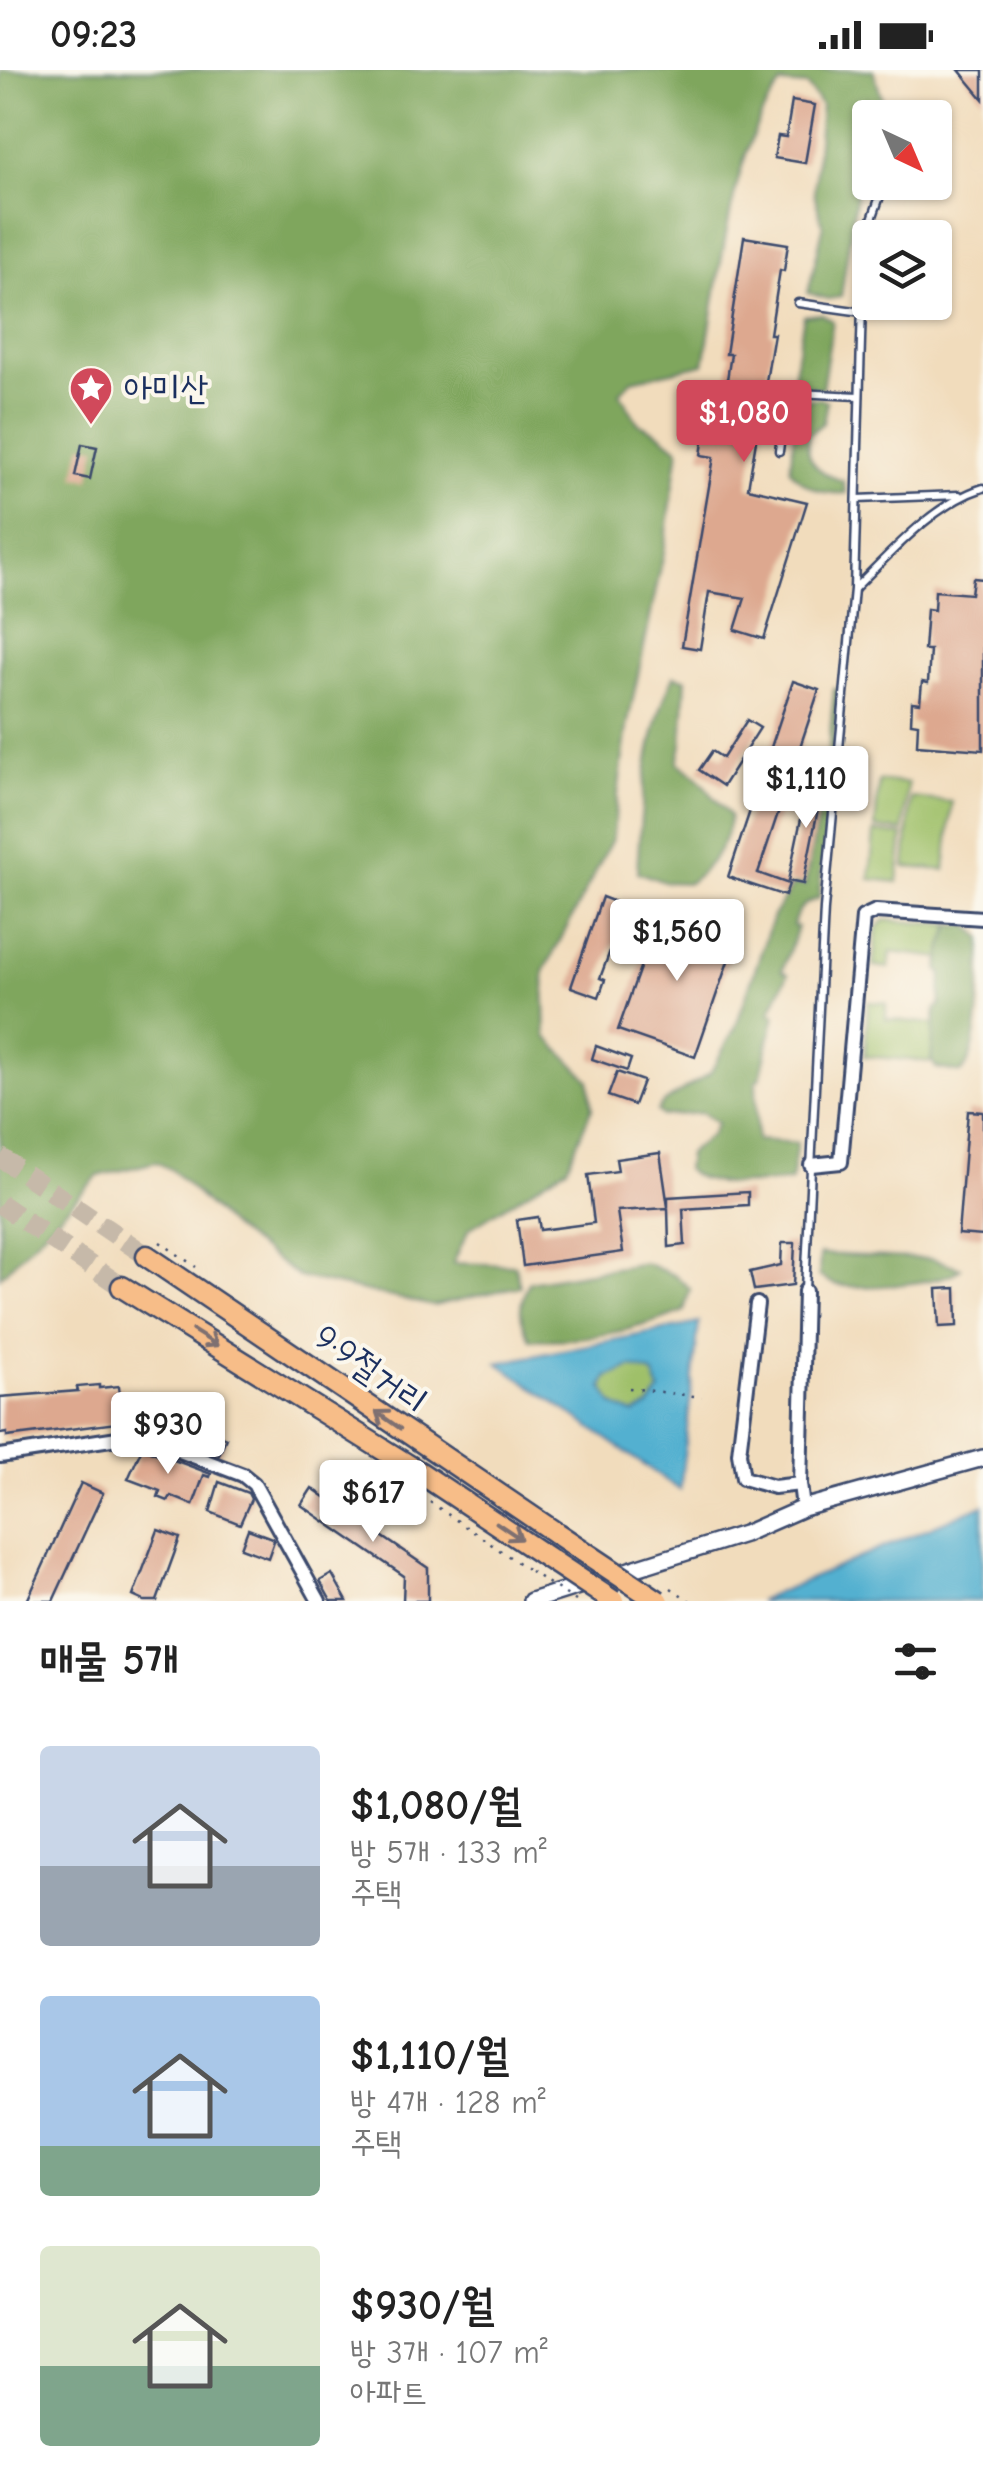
<!DOCTYPE html>
<html lang="ko">
<meta charset="utf-8">
<style>
:root{--surface:#fff;--page:#f2f2f2;--text:#222;--muted:#767676;--accent:#d1495b}
body{margin:0;font-family:"Comic Neue","Poor Story",sans-serif;background:var(--page);color:var(--text);height:100vh;display:flex;flex-direction:column;font-size:38px;white-space:nowrap}
*{box-sizing:border-box;margin:0}
p{font-size:32px;color:var(--muted)}
.icon{flex:none;width:55px;height:55px;fill:none;stroke:currentColor;stroke-width:2;stroke-linecap:round;stroke-linejoin:round}
.map{position:relative;height:1531px;overflow:hidden}
.side{display:flex;flex-direction:column;background:var(--surface);flex:1}
.side>*{flex:none}
.needle{width:65px;rotate:136deg}
.tools{position:absolute;left:852px;top:30px;display:grid;gap:20px}
.tools a{display:grid;place-items:center;width:100px;height:100px;border-radius:10px;background:var(--surface);box-shadow:0 2px 8px #0004;font-size:50px}
.price{position:absolute;translate:-50% -85px;padding:0 22px;border-radius:10px;background:#fff;color:#222;font-size:32px;line-height:65px;filter:drop-shadow(0 2px 5px #0008)}
.price::after{content:'';position:absolute;left:50%;top:60px;width:30px;height:22px;margin-left:-15px;background:inherit;clip-path:polygon(0 0,100% 0,50% 100%)}
.price.selected{background:var(--accent);color:#fff}
ul{padding:0;list-style:none}
li{display:flex;align-items:center;gap:30px;height:250px;padding:0 40px}
li span{display:grid;place-items:center;flex:none;width:280px;height:200px;border-radius:10px;color:#555}
li>.icon{margin-inline-start:auto}
span .icon{width:120px;height:120px;fill:#fffc;stroke-width:1}
li b{font-size:42px}
h2{display:flex;justify-content:space-between;align-items:center;height:120px;padding:0 40px;font-size:42px}
.status{display:flex;justify-content:space-between;align-items:center;height:70px;padding:0 50px;background:var(--surface);direction:ltr}
.status svg{height:28px;fill:currentColor}
.map>svg:first-child{display:block}
</style>
<div class="status"><b>09:23</b><svg viewBox="0 0 49 12"><path d="M0 12V9h3v3zM5 12V6h3v6zM10 12V3h3v9zM15 12V0h3v12zM26 1h20v11H26zM47 4h2v5h-2z"/></svg></div>
<div class="map">
<svg width="983" height="1531" viewBox="0 0 983 1531">
<rect width="100%" height="100%" fill="#fbf7ec"/>
<filter id="ink" filterUnits="userSpaceOnUse"><feTurbulence type="fractalNoise" baseFrequency=".01" numOctaves="2"/><feDisplacementMap in="SourceGraphic" scale="20" xChannelSelector="R" yChannelSelector="G"/><feConvolveMatrix kernelMatrix="1 2 1 2 8 2 1 2 1" color-interpolation-filters="sRGB"/></filter>
<filter id="wash" filterUnits="userSpaceOnUse"><feTurbulence type="fractalNoise" baseFrequency=".0048" numOctaves="4" result="noise"/><feDisplacementMap in="SourceGraphic" scale="40" xChannelSelector="R" yChannelSelector="G"/><feGaussianBlur stdDeviation="2.25" result="paint"/><feColorMatrix in="noise" values="0 0 0 0 0 0 0 0 0 0 0 0 0 0 0 0 0 1.4 0 .05"/><feComposite in="paint" operator="in"/></filter>
<g filter="url(#wash)">
<rect width="100%" height="100%" fill="#f1dcbc"/>
<g fill="#9fc069" stroke="#5d7864" stroke-width="2.5">
<polygon points="879,711 908,713 903,761 875,758"/>
<polygon points="911,728 952,732 945,800 905,797"/>
<polygon points="874,762 903,765 898,812 870,809"/>
<polygon points="885,850 951,855 941,888 891,882 889,898 873,896 877,858"/>
<polygon points="868,932 886,933 886,949 934,954 932,992 865,986"/>
<polygon points="632,1297 653,1303 660,1321 649,1337 634,1344 613,1335 603,1317 607,1307"/>
</g>
<g fill="#7fa65d" stroke="#4d6a5e" stroke-width="2.5">
<path d="M0,0h873l15,47 -18,1v45l-11,11 -18,123 -13,2 -20,-6 15,-65 -9,-35 7,-88 -14,-19 -26,-2c-50,62 -62,200 -77,280l-72,16 -12,13 18,30 21,10 20,16 -15,103 -37,175 -15,112 -68,133 2,64 43,44 3,28 -25,59 -98,62 -16,34 62,2 5,21 -87,20 -134,-29 -67,-49 -60,-58 -16,-8 -58,14 -98,101z"/>
<polygon points="821,244 833,251 822,319 792,314 804,246"/>
<path d="M819,328l8,3 -4,22 -15,12c-3,27 10,38 35,46l3,12c-24,2 -41,-5 -56,-24l6,-54 11,-15z"/>
<path d="M674,606l12,3 -4,66 -4,18 18,13 34,40c-2,29 -19,49 -41,67l-25,-1 -27,-10c4,-65 8,-137 37,-196z"/>
<path d="M834,618l5,3 -20,207c-17,6 -22,11 -26,28l5,1 -16,44 6,3 -18,39 5,2 -15,64 -4,2 1,59 40,3 -6,38c-34,2 -77,11 -105,-11l2,-16 23,-19 6,-12 -15,-10 -40,3 -5,-5 6,-8 47,-30 26,-47 37,-110 20,-31 12,1 21,-108z"/>
<path d="M951,855l18,1 13,11c-2,30 0,118 -21,136l-25,-5 -5,-8 5,-52 4,-2 2,-33 -4,-3 5,-24z"/>
<path d="M820,1184l113,5 28,9c-14,16 -106,23 -127,16 -5,-2 -10,-5 -15,-8z"/>
<path d="M645,1193l31,13 14,13 -6,22c-47,19 -103,32 -154,28 -12,-22 -12,-34 -1,-57z"/>
</g>
<g fill="#52b0d0" stroke="#367097" stroke-width="2.5" fill-rule="evenodd">
<path d="M699,1253l-19,167 -182,-127zM632,1297l21,6 7,18 -11,16 -15,7 -21,-9 -10,-18 4,-10z"/>
<polygon points="983,1435 983,1531 758,1531"/>
</g>
<g id="blocks">
<g fill="#dda88f">
<polygon points="959,0 983,0 983,29"/>
<polygon points="792,31 815,35 805,93 774,88 778,66 786,67"/>
<polygon points="744,167 788,174 784,201 780,200 770,264 774,264 748,418 807,432 764,569 735,560 745,528 709,522 700,579 682,576 714,387 701,385 712,314 726,316 731,284 726,284"/>
<polygon points="82,374 97,377 90,409 75,406"/>
<polygon points="973,508 983,509 983,680 917,675 918,654 911,653 912,632 920,633 922,612 928,613 930,580 924,580 927,539 934,540 935,521 971,524"/>
<polygon points="793,611 819,620 758,803 789,814 785,826 728,807"/>
<polygon points="747,650 760,658 723,716 699,700 712,681 723,688"/>
<polygon points="810,706 824,709 803,814 788,811"/>
<polygon points="602,827 623,835 617,849 625,852 616,875 613,873 600,908 605,910 599,927 571,917"/>
<polygon points="660,841 736,868 695,987 618,960"/>
<polygon points="596,976 631,989 627,1001 592,989"/>
<polygon points="617,1002 643,1011 634,1035 608,1026"/>
<polygon points="968,1041 983,1042 983,1166 958,1164"/>
<polygon points="660,1083 668,1137 668,1127 748,1122 748,1135 683,1139 685,1175 669,1177 668,1138 617,1141 623,1182 523,1196 517,1150 538,1147 540,1160 594,1153 588,1105 618,1101 616,1089"/>
<polygon points="782,1173 795,1173 793,1215 754,1220 750,1202 781,1195"/>
<polygon points="956,1218 957,1256 939,1257 937,1219"/>
<polygon points="99,1315 99,1318 119,1316 123,1349 117,1350 117,1353 7,1367 7,1363 0,1364 0,1327 78,1321 77,1317"/>
<polygon points="142,1327 168,1337 165,1344 226,1368 219,1385 149,1359 155,1345 138,1339"/>
<polygon points="142,1378 211,1404 210,1407 204,1405 193,1435 171,1426 168,1431 158,1427 160,1421 128,1409"/>
<polygon points="219,1412 248,1423 251,1429 240,1454 210,1442"/>
<polygon points="81,1413 103,1423 53,1531 27,1531"/>
<polygon points="312,1418 428,1498 428,1531 403,1531 404,1506 301,1435"/>
<polygon points="248,1459 272,1468 274,1471 268,1488 241,1478"/>
<polygon points="158,1460 180,1468 157,1531 144,1531 133,1526"/>
<polygon points="332,1504 347,1531 331,1531 320,1511"/>
</g>
</g>
</g>
<g filter="url(#ink)">
<use href="#blocks" fill-opacity="0" stroke="#3b496c" stroke-width="2.5"/>
<g fill="none" stroke-linecap="round" stroke-linejoin="round">
<g stroke="#c6b9a9" stroke-width="20" stroke-dasharray="20 10" stroke-linecap="butt">
<polyline points="0,1087 147,1186"/>
<polyline points="0,1134 122,1217"/>
</g>
<g stroke="#3b496c" stroke-width="11">
<g id="service">
<polyline points="798,233 862,242"/>
<polyline points="779,381 785,334 796,323 859,326"/>
<polyline points="857,429 959,425"/>
<path d="M855,518c37,-36 78,-84 128,-100"/>
<polyline points="805,1219 824,839 854,519 862,234 871,152 885,112"/>
</g>
</g>
<g stroke="#3b496c" stroke-width="18">
<g id="minor">
<polyline points="811,1095 841,1092 863,847 876,841 983,848"/>
<polyline points="757,1234 739,1383 743,1408 774,1417 800,1414"/>
<polyline points="0,1386 137,1365 243,1405 254,1414 319,1531"/>
<polyline points="803,1438 800,1414 805,1221"/>
</g>
</g>
<g stroke="#3b496c" stroke-width="20">
<polyline id="tertiary" points="531,1531 744,1464 803,1438 983,1388"/>
</g>
<g stroke="#3b496c" stroke-width="25">
<g id="trunk">
<polyline points="147,1186 556,1463"/>
<polyline points="122,1217 419,1402 542,1484"/>
</g>
</g>
<g stroke="#3b496c" stroke-width="2.5" stroke-dasharray="2.5 8" stroke-linecap="butt">
<polyline points="160,1172 196,1197"/>
<polyline points="629,1318 702,1327"/>
<polyline points="430,1432 530,1501"/>
</g>
<use href="#service" stroke="#fff" stroke-width="6"/>
<use href="#minor" stroke="#fff" stroke-width="12"/>
<use href="#tertiary" stroke="#fff" stroke-width="15"/>
<use href="#trunk" stroke="#f7bd88" stroke-width="20"/>
<g stroke="#3b496c" stroke-width="25" stroke-linecap="butt">
<g id="trunk-bridge">
<polyline points="556,1463 658,1531"/>
<polyline points="542,1484 613,1531"/>
</g>
</g>
<g stroke="#3b496c" stroke-width="2.5" stroke-dasharray="2.5 8" stroke-linecap="butt">
<polyline points="530,1501 576,1531"/>
<polyline points="671,1518 690,1531"/>
</g>
<use href="#trunk-bridge" stroke="#f7bd88" stroke-width="20"/>
</g>
<defs><path id="oneway-shaft" d="M-6 0H5M1.5-3L5.5 0L1.5 3" fill="none" stroke-width="1.6" stroke-linecap="round" stroke-linejoin="round" transform="scale(2.5)"/></defs>
<g stroke="#7e6f71">
<use href="#oneway-shaft" transform="translate(205 1268) rotate(32)"/>
<use href="#oneway-shaft" transform="translate(388 1350) rotate(-145)"/>
<use href="#oneway-shaft" transform="translate(509 1461) rotate(34)"/>
</g>
</g>
<defs>
<g id="sight-pin" transform="scale(2.25)"><path d="M0 17L-7.5 6A9.5 9.5 0 1 1 7.5 6Z" fill="#d1495b" stroke="#fbf7ec"/><path d="M0-6L1.8-2.2L6-1.7L2.9 1.2L3.7 5.4L0 3.3L-3.7 5.4L-2.9 1.2L-6-1.7L-1.8-2.2Z" fill="#fff"/></g>
</defs>
<g fill-rule="evenodd">
<use href="#sight-pin" x="91" y="318"/>
</g>
<g text-anchor="middle" stroke-width="8" stroke-linejoin="round" paint-order="stroke">
<g font-size="35" fill="#1b2f5e" stroke="#fbf7ec" text-anchor="start">
<text x="124" y="330">아미산</text>
</g>
<g font-size="35" fill="#1b2f5e" stroke="#fbf7ec">
<text transform="translate(371 1299) rotate(35)" y="12">9·9절거리</text>
</g>
</g>
</svg>
<div class="tools">
<a><svg class="needle" viewBox="-14 -14 28 28"><path d="M0-13l5 13h-10z" fill="#e53935"/><path d="M0 13l5-13h-10z" fill="#767676"/></svg></a>
<a><svg class="icon" aria-label="layers" viewBox="0 0 24 24"><path d="M12 4l9 5-9 5-9-5zM3 14l9 5 9-5"/></svg></a>
</div>
<b class="price selected" style="left:744px;top:395px">$1,080</b>
<b class="price" style="left:806px;top:761px">$1,110</b>
<b class="price" style="left:677px;top:914px">$1,560</b>
<b class="price" style="left:168px;top:1407px">$930</b>
<b class="price" style="left:373px;top:1475px">$617</b>
</div>
<section class="side">
<h2>매물 5개<svg class="icon" aria-label="filters" viewBox="0 0 24 24"><path d="M4 7h16M4 17h16"/><circle cx="9" cy="7" r="2"/><circle cx="15" cy="17" r="2"/></svg></h2>
<ul>
<li><span style="background:linear-gradient(#c9d6e8 60%,#9aa5b1 0)"><svg class="icon" aria-label="home" viewBox="0 0 24 24"><path d="M3 11l9-7 9 7M6 9v11h12V9"/></svg></span><div><b>$1,080/월</b><p>방 5개 · 133 m²</p><p>주택</p></div></li>
<li><span style="background:linear-gradient(#a9c7e8 75%,#7fa58c 0)"><svg class="icon" aria-label="home" viewBox="0 0 24 24"><path d="M3 11l9-7 9 7M6 9v11h12V9"/></svg></span><div><b>$1,110/월</b><p>방 4개 · 128 m²</p><p>주택</p></div></li>
<li><span style="background:linear-gradient(#dfe7d0 60%,#7fa58c 0)"><svg class="icon" aria-label="home" viewBox="0 0 24 24"><path d="M3 11l9-7 9 7M6 9v11h12V9"/></svg></span><div><b>$930/월</b><p>방 3개 · 107 m²</p><p>아파트</p></div></li>
</ul>
</section>
